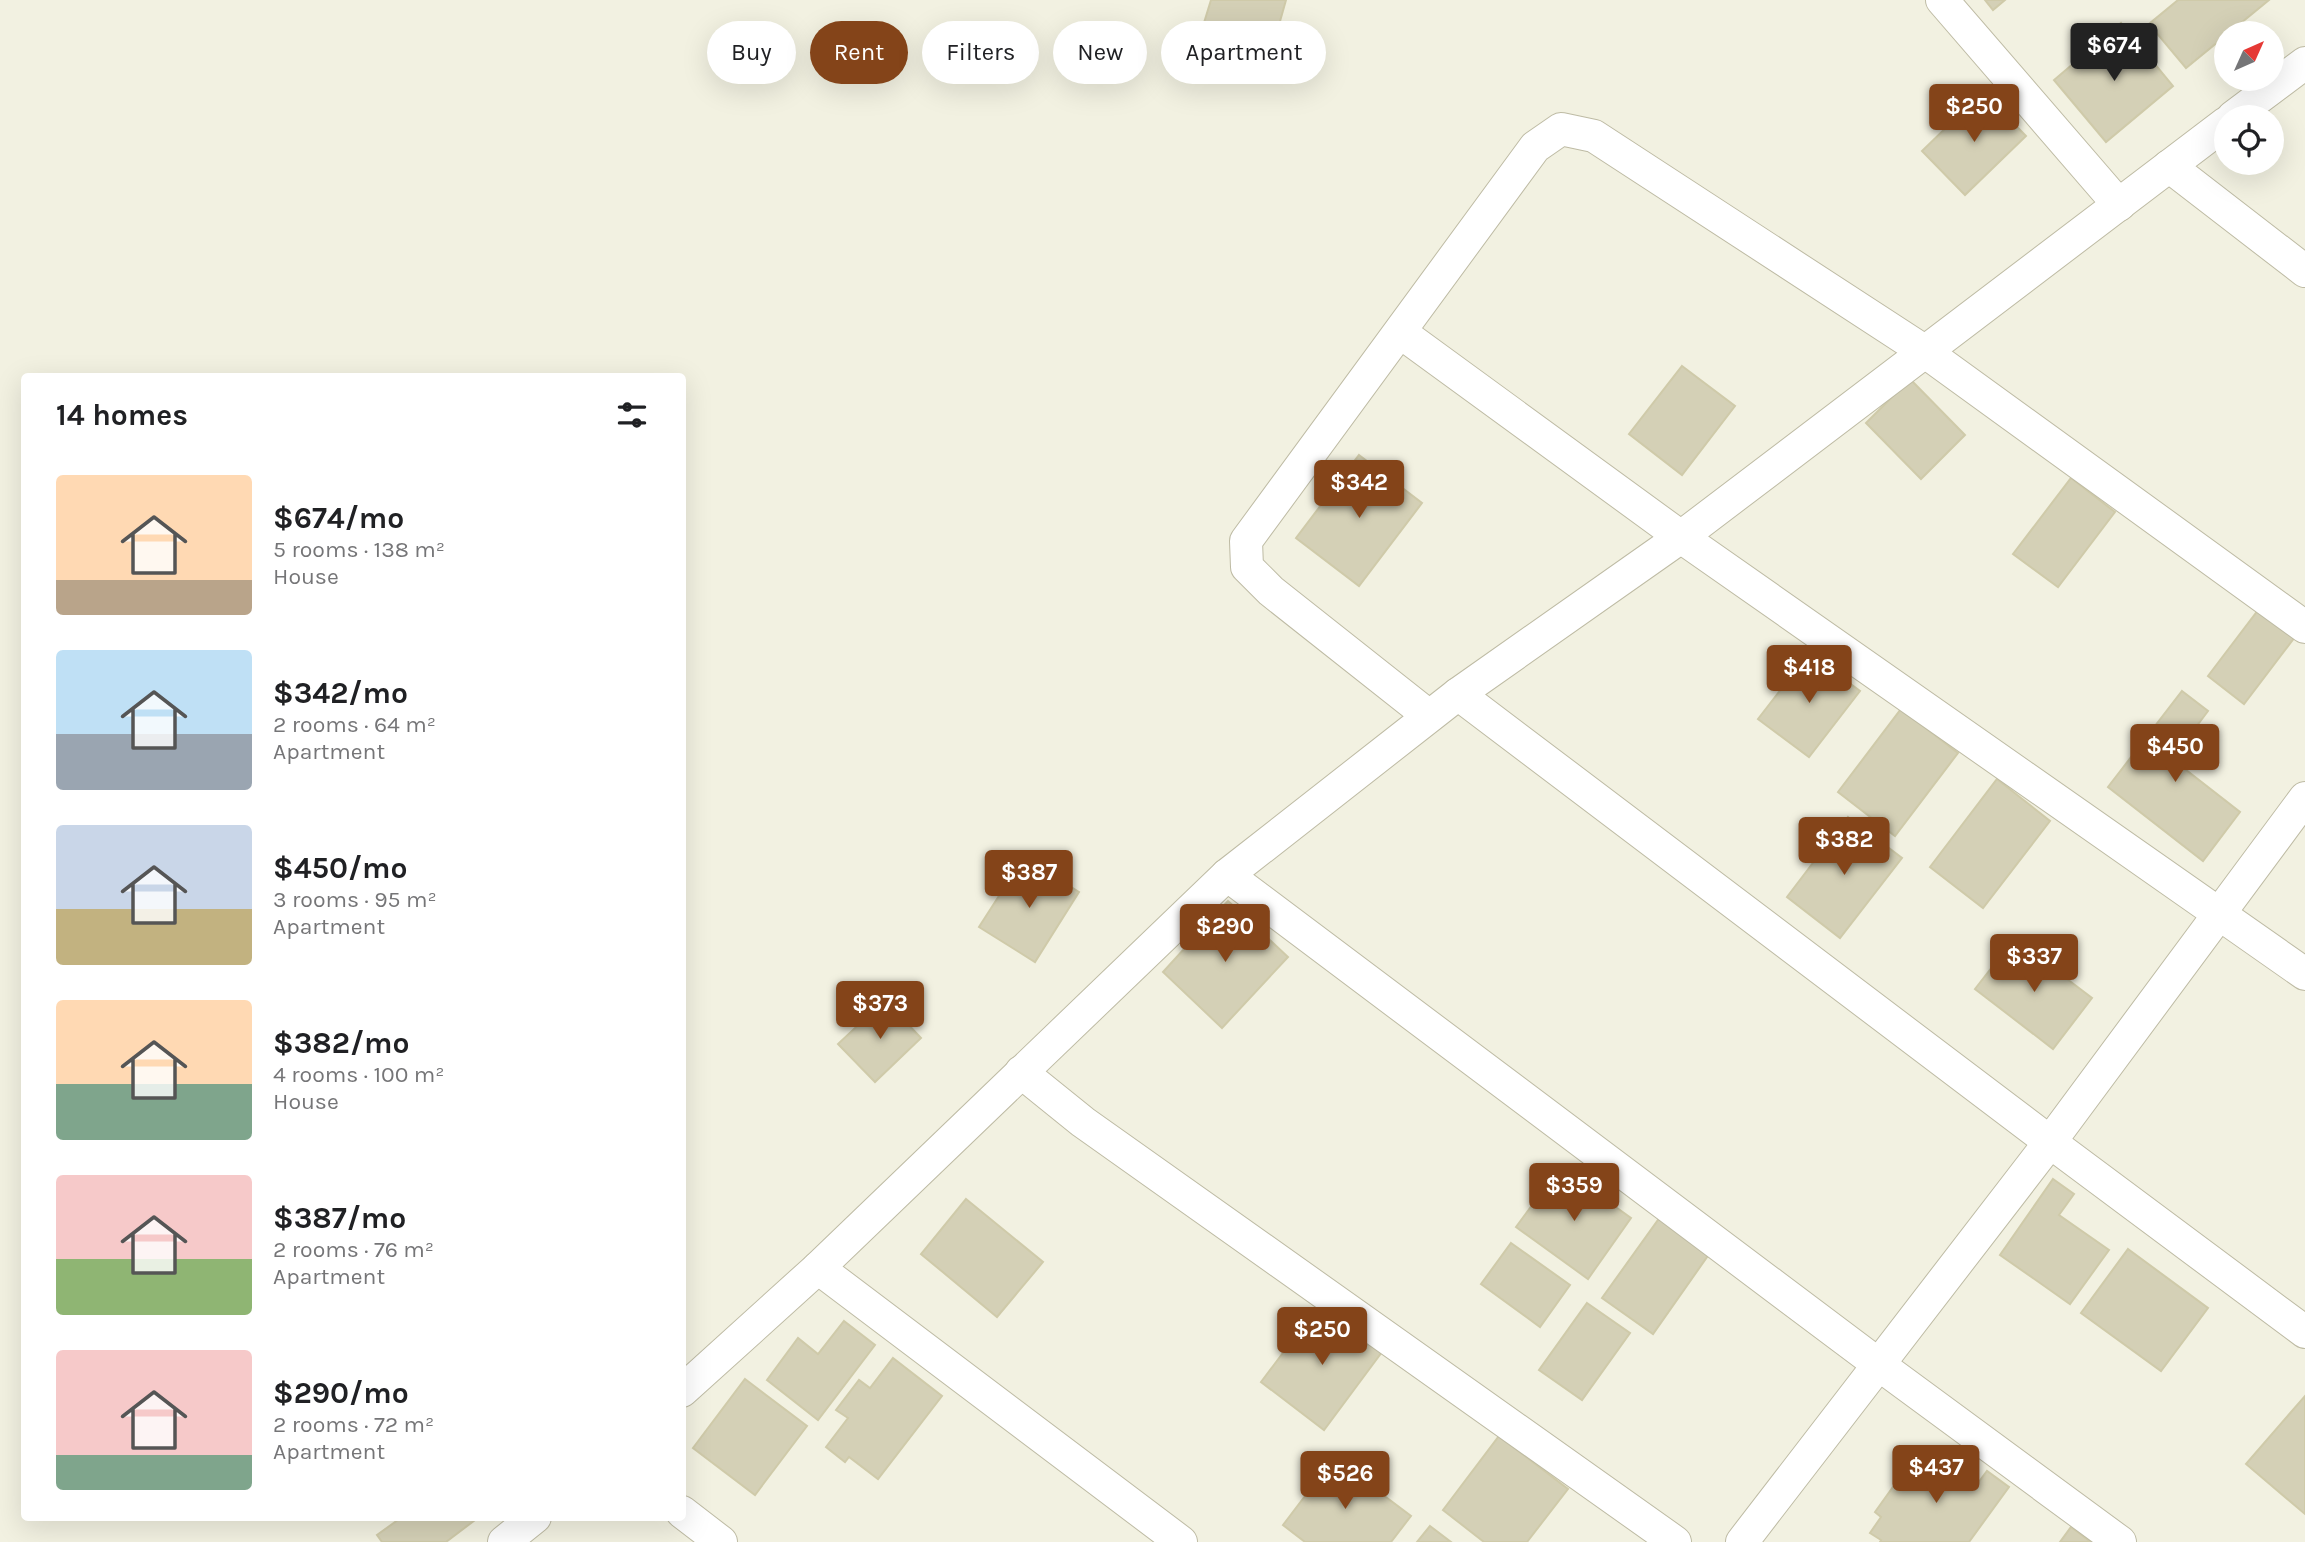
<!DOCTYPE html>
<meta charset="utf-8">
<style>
:root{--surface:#fff;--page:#f6f6f6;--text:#202124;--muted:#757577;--accent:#844419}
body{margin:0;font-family:Karla,sans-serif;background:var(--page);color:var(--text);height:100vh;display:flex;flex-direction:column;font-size:26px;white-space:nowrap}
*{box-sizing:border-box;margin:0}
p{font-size:23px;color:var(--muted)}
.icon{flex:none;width:38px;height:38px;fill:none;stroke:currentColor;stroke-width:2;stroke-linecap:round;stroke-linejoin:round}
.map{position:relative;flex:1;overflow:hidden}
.panel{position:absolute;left:21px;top:373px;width:665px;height:1148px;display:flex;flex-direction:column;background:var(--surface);border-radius:7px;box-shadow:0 7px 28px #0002}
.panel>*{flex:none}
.top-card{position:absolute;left:707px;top:21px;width:665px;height:63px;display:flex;gap:14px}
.needle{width:46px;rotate:45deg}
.fabs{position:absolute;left:2214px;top:21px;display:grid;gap:14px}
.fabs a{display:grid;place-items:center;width:70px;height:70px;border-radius:50%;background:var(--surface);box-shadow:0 7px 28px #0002;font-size:35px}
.price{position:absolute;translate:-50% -60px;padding:0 16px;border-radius:7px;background:var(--accent);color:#fff;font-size:23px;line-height:46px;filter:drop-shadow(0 2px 4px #0008)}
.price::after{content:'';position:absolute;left:50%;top:42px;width:21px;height:16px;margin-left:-10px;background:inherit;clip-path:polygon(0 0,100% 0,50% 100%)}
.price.selected{background:#222;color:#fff}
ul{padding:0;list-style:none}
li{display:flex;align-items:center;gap:21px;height:175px;padding:0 35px}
li span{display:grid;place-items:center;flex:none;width:196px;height:140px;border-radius:7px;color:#555}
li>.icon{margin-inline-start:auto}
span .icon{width:84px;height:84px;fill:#fffc;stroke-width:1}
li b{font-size:30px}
h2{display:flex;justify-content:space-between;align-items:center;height:84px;padding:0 35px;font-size:30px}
.tag{padding:0 24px;border-radius:32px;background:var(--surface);box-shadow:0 7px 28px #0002;font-size:24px;line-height:63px}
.tag.selected{background:var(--accent);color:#fff}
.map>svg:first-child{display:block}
</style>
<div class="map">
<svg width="2305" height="1542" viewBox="0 0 2305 1542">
<rect width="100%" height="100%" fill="#f2f1e1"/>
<g fill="#d4d0b6" stroke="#cfcaa9" stroke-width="2">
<polygon points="1211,0 1286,0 1273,46 1203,26"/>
<polygon points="1985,0 2005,0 1993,10"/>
<polygon points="2178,0 2269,0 2186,68 2149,24"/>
<polygon points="2121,23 2173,86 2106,142 2054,80"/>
<polygon points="1983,92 2026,136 1965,195 1922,151"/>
<polygon points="1682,366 1735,406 1682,475 1629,434"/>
<polygon points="1910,379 1965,435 1921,479 1866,423"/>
<polygon points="1359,455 1422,503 1359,586 1296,538"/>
<polygon points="2071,478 2115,512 2058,587 2013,554"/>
<polygon points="2262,605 2298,633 2244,704 2208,676"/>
<polygon points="1809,653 1860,691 1809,757 1758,719"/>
<polygon points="2182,691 2208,711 2172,759 2240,812 2203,861 2108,787"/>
<polygon points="1901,709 1958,753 1895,836 1838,792"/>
<polygon points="1997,779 2050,821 1983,908 1930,867"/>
<polygon points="1848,817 1902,858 1840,938 1787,897"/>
<polygon points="1024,857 1079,892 1035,962 979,927"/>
<polygon points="1228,901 1288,957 1222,1028 1163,972"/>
<polygon points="2014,939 2092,998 2053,1049 1975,989"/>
<polygon points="885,1000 921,1038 875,1082 838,1044"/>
<polygon points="1560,1167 1631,1218 1588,1279 1516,1227"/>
<polygon points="2053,1179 2074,1194 2059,1215 2109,1250 2070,1304 2000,1255"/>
<polygon points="966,1199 1043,1262 997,1317 921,1254"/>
<polygon points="1663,1213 1712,1250 1653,1334 1602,1298"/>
<polygon points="1511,1243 1570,1285 1540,1327 1481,1284"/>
<polygon points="2128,1249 2208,1308 2161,1371 2081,1313"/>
<polygon points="1587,1303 1630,1333 1582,1400 1539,1370"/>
<polygon points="1319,1305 1382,1352 1324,1430 1261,1382"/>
<polygon points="844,1321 875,1345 818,1420 767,1380 798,1338 818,1354"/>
<polygon points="893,1358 942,1396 878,1479 849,1457 845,1462 826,1447 848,1418 836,1410 859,1380 870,1388"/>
<polygon points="745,1379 807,1426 755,1495 693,1448"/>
<polygon points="2305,1396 2305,1514 2246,1464"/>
<polygon points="1499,1436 1568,1489 1527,1542 1484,1542 1443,1510"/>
<polygon points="1918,1452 1948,1475 1954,1466 1978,1483 1987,1471 2009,1487 1969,1542 1880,1542 1881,1540 1870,1533 1881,1517 1875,1512"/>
<polygon points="1334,1458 1411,1516 1391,1542 1305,1542 1283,1525"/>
<polygon points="402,1517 479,1517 446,1542 382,1542 377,1535"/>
<polygon points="1430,1526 1451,1542 1417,1542"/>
<polygon points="2071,1527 2091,1542 2060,1542"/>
</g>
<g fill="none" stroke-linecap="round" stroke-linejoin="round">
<g stroke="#bebba4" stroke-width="34">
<g id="minor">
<polyline points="1942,0 2119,205"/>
<polyline points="2233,117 2305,63"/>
<polyline points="2169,166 2305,271"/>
<polyline points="1400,332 1681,537 2305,974"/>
<polyline points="1458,694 2050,1142 2305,1332"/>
<polyline points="1429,716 1271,591 1247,567 1246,541 1535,147 1561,129 1594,136 1924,351 2305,627"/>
<polyline points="1227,875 1878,1364 2120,1542"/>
<polyline points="1021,1072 1083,1122 1675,1542"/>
<polyline points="818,1268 1181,1542"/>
<polyline points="682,1391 818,1268 1227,875 1458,694 1681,537 2226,123"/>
<polyline points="682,1512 721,1542"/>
<polyline points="504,1542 535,1517"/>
<polyline points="1742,1542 2050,1142 2305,798"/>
</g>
</g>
<use href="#minor" stroke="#fff" stroke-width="32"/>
</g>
</svg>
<div class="fabs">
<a><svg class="needle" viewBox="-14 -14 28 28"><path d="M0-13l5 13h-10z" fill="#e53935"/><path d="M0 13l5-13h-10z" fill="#757577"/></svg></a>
<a><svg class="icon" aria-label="locate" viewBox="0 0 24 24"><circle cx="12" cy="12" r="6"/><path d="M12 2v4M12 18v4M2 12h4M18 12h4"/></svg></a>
</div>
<b class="price selected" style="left:2114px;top:83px">$674</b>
<b class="price" style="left:1974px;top:144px">$250</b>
<b class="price" style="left:1359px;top:520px">$342</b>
<b class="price" style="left:1809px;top:705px">$418</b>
<b class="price" style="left:2175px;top:784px">$450</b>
<b class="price" style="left:1844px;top:877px">$382</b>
<b class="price" style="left:1029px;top:910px">$387</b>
<b class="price" style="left:1225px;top:964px">$290</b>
<b class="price" style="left:2034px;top:994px">$337</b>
<b class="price" style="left:880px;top:1041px">$373</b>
<b class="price" style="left:1574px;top:1223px">$359</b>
<b class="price" style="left:1322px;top:1367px">$250</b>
<b class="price" style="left:1936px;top:1505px">$437</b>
<b class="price" style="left:1345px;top:1511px">$526</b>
<div class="top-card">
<a class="tag">Buy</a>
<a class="tag selected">Rent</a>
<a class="tag">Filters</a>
<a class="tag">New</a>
<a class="tag">Apartment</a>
</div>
<section class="panel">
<h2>14 homes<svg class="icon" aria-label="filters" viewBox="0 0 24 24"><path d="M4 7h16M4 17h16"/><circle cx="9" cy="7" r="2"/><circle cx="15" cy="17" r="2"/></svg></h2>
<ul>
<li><span style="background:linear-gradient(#ffd9b3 75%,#b9a48a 0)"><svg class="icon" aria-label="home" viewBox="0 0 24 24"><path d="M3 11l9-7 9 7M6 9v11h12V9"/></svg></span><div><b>$674/mo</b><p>5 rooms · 138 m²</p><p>House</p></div></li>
<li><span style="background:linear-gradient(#bfe0f5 60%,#9aa5b1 0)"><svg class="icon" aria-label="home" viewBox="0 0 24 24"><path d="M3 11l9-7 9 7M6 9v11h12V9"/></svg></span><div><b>$342/mo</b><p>2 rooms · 64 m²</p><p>Apartment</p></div></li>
<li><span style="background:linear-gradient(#c9d6e8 60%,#c2b280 0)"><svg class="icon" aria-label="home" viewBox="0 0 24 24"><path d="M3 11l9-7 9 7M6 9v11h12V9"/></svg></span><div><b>$450/mo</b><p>3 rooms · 95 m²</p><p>Apartment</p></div></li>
<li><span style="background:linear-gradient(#ffd9b3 60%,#7fa58c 0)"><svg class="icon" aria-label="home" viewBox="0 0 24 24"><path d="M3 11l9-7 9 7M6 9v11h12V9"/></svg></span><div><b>$382/mo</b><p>4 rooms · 100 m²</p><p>House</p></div></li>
<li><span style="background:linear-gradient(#f6c9c9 60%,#8fb573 0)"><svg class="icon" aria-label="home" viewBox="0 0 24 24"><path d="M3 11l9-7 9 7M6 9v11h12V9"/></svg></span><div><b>$387/mo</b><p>2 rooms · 76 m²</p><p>Apartment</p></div></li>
<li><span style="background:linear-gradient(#f6c9c9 75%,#7fa58c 0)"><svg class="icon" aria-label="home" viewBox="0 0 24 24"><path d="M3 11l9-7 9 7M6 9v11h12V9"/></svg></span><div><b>$290/mo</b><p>2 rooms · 72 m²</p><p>Apartment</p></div></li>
</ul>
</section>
</div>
